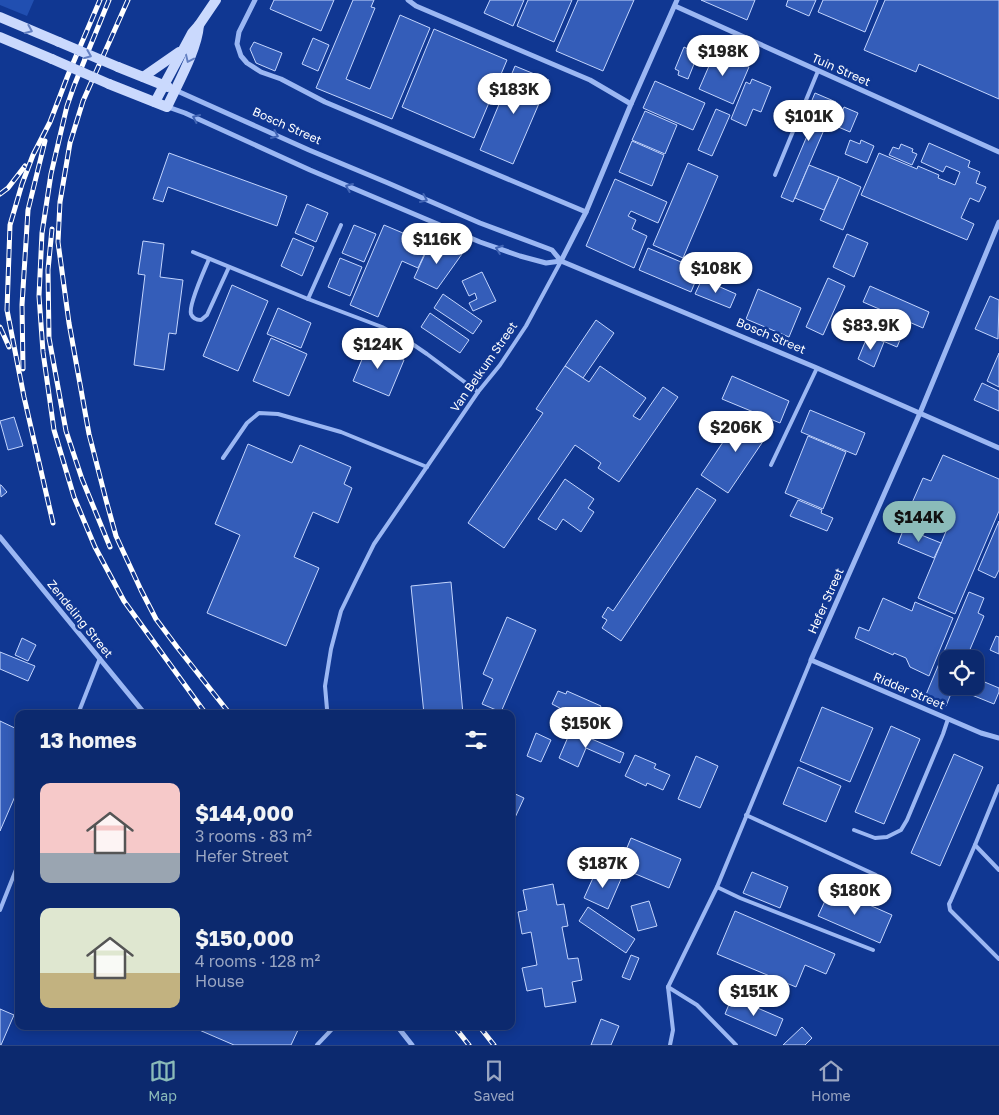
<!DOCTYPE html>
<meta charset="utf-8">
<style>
:root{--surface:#0c296e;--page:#153173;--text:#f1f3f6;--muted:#9aa6c2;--line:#2c4581;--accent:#8bbbb9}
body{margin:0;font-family:"Golos Text",sans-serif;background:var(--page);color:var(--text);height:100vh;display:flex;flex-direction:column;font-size:19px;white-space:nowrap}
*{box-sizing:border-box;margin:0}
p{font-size:16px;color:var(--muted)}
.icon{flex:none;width:28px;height:28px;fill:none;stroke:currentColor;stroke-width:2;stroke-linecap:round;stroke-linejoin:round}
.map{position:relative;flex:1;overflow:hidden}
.panel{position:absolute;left:15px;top:710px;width:500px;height:320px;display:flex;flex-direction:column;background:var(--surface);border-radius:10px;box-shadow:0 2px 12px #0003,0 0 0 1px var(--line)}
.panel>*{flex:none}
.buttons{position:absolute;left:939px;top:650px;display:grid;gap:10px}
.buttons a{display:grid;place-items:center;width:45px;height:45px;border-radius:10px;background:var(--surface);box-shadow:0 2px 12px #0003,0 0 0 1px var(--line);font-size:25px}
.price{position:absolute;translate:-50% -42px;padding:0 11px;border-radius:18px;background:#fff;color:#222;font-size:16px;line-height:32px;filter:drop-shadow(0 1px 2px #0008)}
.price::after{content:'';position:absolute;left:50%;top:30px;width:15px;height:11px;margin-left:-8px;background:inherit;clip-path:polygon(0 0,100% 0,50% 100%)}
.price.active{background:var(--accent);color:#111}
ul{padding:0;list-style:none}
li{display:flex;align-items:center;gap:15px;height:125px;padding:0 25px}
li span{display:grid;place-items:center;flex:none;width:140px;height:100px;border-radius:10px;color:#555}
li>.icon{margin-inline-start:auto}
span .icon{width:60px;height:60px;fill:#fffc;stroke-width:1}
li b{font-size:21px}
h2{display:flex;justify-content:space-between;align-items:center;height:60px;padding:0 25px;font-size:21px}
.menu{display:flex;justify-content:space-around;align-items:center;height:70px;border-top:1px solid var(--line);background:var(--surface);font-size:14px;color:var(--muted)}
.menu a{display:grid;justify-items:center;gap:2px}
.menu .active{color:var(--accent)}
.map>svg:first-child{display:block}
</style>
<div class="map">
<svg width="999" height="1045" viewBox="0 0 999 1045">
<rect width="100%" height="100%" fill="#103792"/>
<polygon fill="#214fb1" points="0,0 34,0 27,16 0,5"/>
<g fill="#345db9" stroke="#c3d5fe">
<polygon points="274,0 334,0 321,31 270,9"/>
<polygon points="353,0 374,0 371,7 375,8 346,79 370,89 400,15 430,28 392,119 316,88"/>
<polygon points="490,0 524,0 513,26 484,13"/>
<polygon points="528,0 572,0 554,42 517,26"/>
<polygon points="578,0 634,0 603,71 556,51"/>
<polygon points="701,0 755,0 747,20"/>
<polygon points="788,0 816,0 809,16 786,6"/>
<polygon points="823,0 878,0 865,32 818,12"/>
<polygon points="885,0 999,0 999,99 919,64 916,72 864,50"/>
<polygon points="434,29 507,60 474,138 402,107"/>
<polygon points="313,38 329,45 318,71 302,64"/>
<polygon points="254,42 282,53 275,71 256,63 250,49"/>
<polygon points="684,47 698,54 688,79 678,75 679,71 675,69"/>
<polygon points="716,52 749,67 733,104 699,89 709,66 702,63 706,55 713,58"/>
<polygon points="515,66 549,80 513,164 480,150"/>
<polygon points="752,79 771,87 761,112 753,109 746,126 731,119 746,82 750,84"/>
<polygon points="655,81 705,103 693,130 643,108"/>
<polygon points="815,93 836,102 793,202 781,197 810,129 805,127 805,117"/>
<polygon points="844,107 858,113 850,132 836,126"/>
<polygon points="716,109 730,115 712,156 698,150"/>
<polygon points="645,111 677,125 665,154 632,140"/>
<polygon points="850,140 860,144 861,140 874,146 867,163 845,154"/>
<polygon points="632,141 664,155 652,186 619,172"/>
<polygon points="929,143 970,161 968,167 980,172 976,183 986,187 979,202 970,198 961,218 974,224 967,240 861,195 879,153 917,169 918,166 939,175 938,178 955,185 960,172 946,166 943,172 921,162"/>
<polygon points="901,144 913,149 912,152 917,154 912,165 889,155 893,147 899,149"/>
<polygon points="169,153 287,196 277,226 168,187 163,202 153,199"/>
<polygon points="688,163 718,176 683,258 653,245"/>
<polygon points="809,165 839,177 824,210 795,198"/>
<polygon points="839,177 861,187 843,230 820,220"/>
<polygon points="615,179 667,202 658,223 631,211 628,216 636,220 632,229 647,236 634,268 586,246"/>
<polygon points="307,204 328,213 316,242 295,233"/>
<polygon points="354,225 376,234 364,262 342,253"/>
<polygon points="384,225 429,244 418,268 402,261 378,317 350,305"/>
<polygon points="847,234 868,243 854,277 833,267"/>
<polygon points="293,238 314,247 302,276 281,266"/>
<polygon points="143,241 164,244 160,277 183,280 176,334 169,333 164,370 134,365 145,275 138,274"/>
<polygon points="431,241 462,254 437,289 414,278"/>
<polygon points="648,248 700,270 691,292 639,270"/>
<polygon points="340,258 362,267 350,296 328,287"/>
<polygon points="482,272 496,301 473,311 469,303 477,299 475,293 469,296 462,281"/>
<polygon points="828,278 845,286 823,335 806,327"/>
<polygon points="702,279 736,294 730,308 695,294"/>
<polygon points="232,285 268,301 238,371 203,356"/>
<polygon points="870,286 929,312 923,328 863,302"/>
<polygon points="758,289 801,308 789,337 746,319"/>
<polygon points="443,294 482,321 473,334 434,308"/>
<polygon points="990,296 999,300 998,339 975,329"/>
<polygon points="278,308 311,323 301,348 267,334"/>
<polygon points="848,311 902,335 897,347 843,324"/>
<polygon points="430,313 469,340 460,353 421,327"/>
<polygon points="596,320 614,333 583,378 565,366"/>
<polygon points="868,335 884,342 874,367 858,359"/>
<polygon points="271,338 307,354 289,396 253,381"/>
<polygon points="368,345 404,360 389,396 353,381"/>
<polygon points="999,353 999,387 987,381"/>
<polygon points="565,366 589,382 600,366 646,398 633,416 640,420 663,387 678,397 619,482 598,468 601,463 575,445 504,548 468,523 543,413 536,409"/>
<polygon points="732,376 789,401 780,423 722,399"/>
<polygon points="982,383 999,391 999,411 974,400"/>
<polygon points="810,410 865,433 856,455 801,432"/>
<polygon points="743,412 770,431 728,493 701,475"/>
<polygon points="14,417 23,446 8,450 0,421"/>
<polygon points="808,436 846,452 823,509 785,493"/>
<polygon points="248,444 292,463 300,445 351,467 344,484 352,488 338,523 313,512 294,557 319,568 286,646 207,613 240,535 215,524"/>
<polygon points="943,455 999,479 999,511 955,614 918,598 947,529 908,512 923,478 931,481"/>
<polygon points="565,479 594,499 588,508 594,512 581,532 563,519 556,530 538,519"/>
<polygon points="0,485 1,485 7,492 1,497"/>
<polygon points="697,488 716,500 621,641 602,628 607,620 602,617 608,607 613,611"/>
<polygon points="798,500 822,510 821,513 833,518 827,531 790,516"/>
<polygon points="999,521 999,570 995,578 978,570"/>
<polygon points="904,528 941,543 934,558 898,543"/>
<polygon points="451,582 463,714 424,714 411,586"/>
<polygon points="969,592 984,598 978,613 984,616 966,659 948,659 948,686 954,686 946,706 925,697"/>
<polygon points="883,598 912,611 915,602 953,618 929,676 910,667 906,658 894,653 893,655 855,638 859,627 869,631"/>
<polygon points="507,617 536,630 501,712 482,704 493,679 483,674"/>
<polygon points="996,636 999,637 999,654 990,650"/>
<polygon points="22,638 36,645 28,661 15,655"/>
<polygon points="0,652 35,666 28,681 0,669"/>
<polygon points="975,678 999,688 999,692 994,704 967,693 970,686 975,686"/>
<polygon points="558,691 566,694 567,691 601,706 588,735 572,728 577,717 552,704"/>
<polygon points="822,707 873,728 850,782 800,761"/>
<polygon points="0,721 19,730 19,787 0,831"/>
<polygon points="891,726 920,739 884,824 855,812"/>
<polygon points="571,730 624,753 620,763 586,748 578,767 559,758"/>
<polygon points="536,733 551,740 541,762 527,756"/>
<polygon points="954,754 983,767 940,866 911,853"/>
<polygon points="635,755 656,764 654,768 670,775 663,790 647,783 646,786 625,776"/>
<polygon points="696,756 718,766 700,808 678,799"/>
<polygon points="798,767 841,786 826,822 783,804"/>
<polygon points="511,792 524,798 513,822 511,821"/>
<polygon points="631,838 681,859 669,888 619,867"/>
<polygon points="597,869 621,879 608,909 584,898"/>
<polygon points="752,872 788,887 780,908 743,893"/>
<polygon points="553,884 557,905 564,904 568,926 562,927 568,959 578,958 582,980 572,982 576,1002 545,1007 542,988 527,991 522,968 537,965 531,932 522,934 518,912 527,910 523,890"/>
<polygon points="831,888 892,915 880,943 818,916"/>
<polygon points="649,901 657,926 638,931 631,906"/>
<polygon points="588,907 635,939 626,953 579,921"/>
<polygon points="735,911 835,954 826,974 805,965 796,987 717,954"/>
<polygon points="631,955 639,958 630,980 622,977"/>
<polygon points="732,997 783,1019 776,1036 725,1014"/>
<polygon points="0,1009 14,1015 1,1045 0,1045"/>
<polygon points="601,1019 619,1026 611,1045 591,1045"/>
<polygon points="190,1026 288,1026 298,1030 291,1045 234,1045"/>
<polygon points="802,1027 812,1038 805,1045 783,1045"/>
</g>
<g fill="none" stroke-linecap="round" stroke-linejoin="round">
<g stroke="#9bb7f3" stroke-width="4">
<polyline points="775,175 818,71"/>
<polyline points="193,252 308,299 382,327 408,341 427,354 478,392"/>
<path d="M209,259c-4,10 -21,46 -18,55 2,5 6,6 10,6l6,-5 22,-48"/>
<polyline points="308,299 341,225"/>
<polyline points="223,458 247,423 259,413 278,414 341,432 427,467"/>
<polyline points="771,465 817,368"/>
<polyline points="78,714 100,658"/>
<polyline points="329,714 327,709 325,686 331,649 341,611 357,578 374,544 478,392 500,365 526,326 561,261"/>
<polyline points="999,786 975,845 951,900 949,904 950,910 999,959"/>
<polyline points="746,815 876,875"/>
<polyline points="854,830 875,838 887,837 901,830 907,820 943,734 948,719"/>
<polyline points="975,845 999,870"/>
<polyline points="717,887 740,898 873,950"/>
<polyline points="0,910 19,862"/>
<polyline points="668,987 717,887 811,660"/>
<polyline points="668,987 697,1005 736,1045"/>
<polyline points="668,987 673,1030 670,1045"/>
<polyline points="317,1045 335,1026"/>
</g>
<g stroke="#9bb7f3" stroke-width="5">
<polyline points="255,0 239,32 237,44 241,56 247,63 261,72 281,79 325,102 586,212"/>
<polyline points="408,0 416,6 590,80 631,104"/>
<polyline points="675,6 999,152"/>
<polyline points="175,90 309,150 388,183 480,223 552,250 561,261 817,368 999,448"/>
<polyline points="168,107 185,113 310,170 480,242 520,256 546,263 561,261"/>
<polyline points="999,222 920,413 811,660 981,733 999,738"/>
<polyline points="561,261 586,212 631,104 677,0"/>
<polyline points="0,537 145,714"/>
<polyline points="397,1026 412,1045"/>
</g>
<g stroke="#cad9fd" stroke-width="10">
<polyline points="0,17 59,42"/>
<polyline points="0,37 52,59"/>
<polyline points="118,67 168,87"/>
<polyline points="143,77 179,52"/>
<path d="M109,84l58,23c11,-24 30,-57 32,-82"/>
<polyline points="155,102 192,33 199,25 216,0"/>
</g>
<g stroke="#fff" stroke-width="5">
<g id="rail">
<polyline points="109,0 74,86 67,106 51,174 42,233 39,296 43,352 54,430 74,497 95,547 124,601 206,714"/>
<polyline points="128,0 83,101 70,143 60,202 58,242 69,323 89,434 106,500 116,536 141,590 156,619 177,647 230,714"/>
<polyline points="0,194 8,188 25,166"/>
<polyline points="52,229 48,270 49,338 66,431 82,479 110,547"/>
<polyline points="0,327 9,347"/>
<polyline points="23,369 22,305 28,210 45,141"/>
<polyline points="53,523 24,397 7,310 10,225 22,184 33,155 50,122 68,75 100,0"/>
<polyline points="454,1026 469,1045"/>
<polyline points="479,1026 494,1045"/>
</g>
</g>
<use href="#rail" stroke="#103792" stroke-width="3" stroke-dasharray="9" stroke-linecap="butt"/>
<g stroke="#cad9fd" stroke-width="10">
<polyline points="59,42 118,67"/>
<polyline points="52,59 109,84"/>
</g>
</g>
<defs><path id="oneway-chevron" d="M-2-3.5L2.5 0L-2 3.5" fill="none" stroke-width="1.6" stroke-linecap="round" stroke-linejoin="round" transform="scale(1.25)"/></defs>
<g stroke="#6480c2">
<use href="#oneway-chevron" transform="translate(29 30) rotate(23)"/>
<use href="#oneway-chevron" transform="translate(88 55) rotate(22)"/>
<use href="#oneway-chevron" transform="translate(189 59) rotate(115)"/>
</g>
<g stroke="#4164b4">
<use href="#oneway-chevron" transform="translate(196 118) rotate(-155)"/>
<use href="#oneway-chevron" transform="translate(275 135) rotate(24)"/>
<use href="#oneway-chevron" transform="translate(349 187) rotate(-157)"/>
<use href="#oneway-chevron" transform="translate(424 199) rotate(24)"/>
<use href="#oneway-chevron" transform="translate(499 249) rotate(-160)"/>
</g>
<g text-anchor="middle" stroke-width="5" stroke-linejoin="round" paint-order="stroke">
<g font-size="12" fill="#fff" stroke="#103792">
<text transform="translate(841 70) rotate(24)" y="4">Tuin Street</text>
<text transform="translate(287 126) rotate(24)" y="4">Bosch Street</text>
<text transform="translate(771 336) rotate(23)" y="4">Bosch Street</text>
<text transform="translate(484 367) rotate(-55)" y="4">Van Belkum Street</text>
<text transform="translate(826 601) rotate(-66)" y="4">Hefer Street</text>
<text transform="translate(80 619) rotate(51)" y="4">Zendeling Street</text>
<text transform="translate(909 691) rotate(23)" y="4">Ridder Street</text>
</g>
</g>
</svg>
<div class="buttons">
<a><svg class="icon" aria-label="locate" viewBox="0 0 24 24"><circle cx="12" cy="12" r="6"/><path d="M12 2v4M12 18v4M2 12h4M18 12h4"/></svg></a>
</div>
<b class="price" style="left:723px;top:77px">$198K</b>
<b class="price" style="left:514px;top:115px">$183K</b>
<b class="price" style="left:809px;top:142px">$101K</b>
<b class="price" style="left:437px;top:265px">$116K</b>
<b class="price" style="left:716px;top:294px">$108K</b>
<b class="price" style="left:871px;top:351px">$83.9K</b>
<b class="price" style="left:378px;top:370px">$124K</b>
<b class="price" style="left:736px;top:453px">$206K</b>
<b class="price active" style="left:919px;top:543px">$144K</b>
<b class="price" style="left:586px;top:749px">$150K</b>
<b class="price" style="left:603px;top:889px">$187K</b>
<b class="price" style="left:855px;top:916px">$180K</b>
<b class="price" style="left:754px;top:1017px">$151K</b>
<section class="panel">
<h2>13 homes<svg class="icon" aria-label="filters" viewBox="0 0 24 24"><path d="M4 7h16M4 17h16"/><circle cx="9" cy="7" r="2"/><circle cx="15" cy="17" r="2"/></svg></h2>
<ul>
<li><span style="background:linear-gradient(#f6c9c9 70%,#9aa5b1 0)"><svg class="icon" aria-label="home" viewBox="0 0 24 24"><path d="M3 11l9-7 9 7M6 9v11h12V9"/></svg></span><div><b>$144,000</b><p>3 rooms · 83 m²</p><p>Hefer Street</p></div></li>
<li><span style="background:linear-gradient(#dfe7d0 65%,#c2b280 0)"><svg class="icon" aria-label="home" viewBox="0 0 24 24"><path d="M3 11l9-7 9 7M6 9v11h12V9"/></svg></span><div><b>$150,000</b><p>4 rooms · 128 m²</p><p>House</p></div></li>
</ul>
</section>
</div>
<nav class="menu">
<a class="active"><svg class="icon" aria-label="map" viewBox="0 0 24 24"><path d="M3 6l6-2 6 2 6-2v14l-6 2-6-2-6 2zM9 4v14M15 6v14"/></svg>Map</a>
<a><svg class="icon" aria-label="saved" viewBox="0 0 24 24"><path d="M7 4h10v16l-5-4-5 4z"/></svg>Saved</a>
<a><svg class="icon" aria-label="home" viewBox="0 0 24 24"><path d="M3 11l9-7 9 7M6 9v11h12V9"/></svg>Home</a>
</nav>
